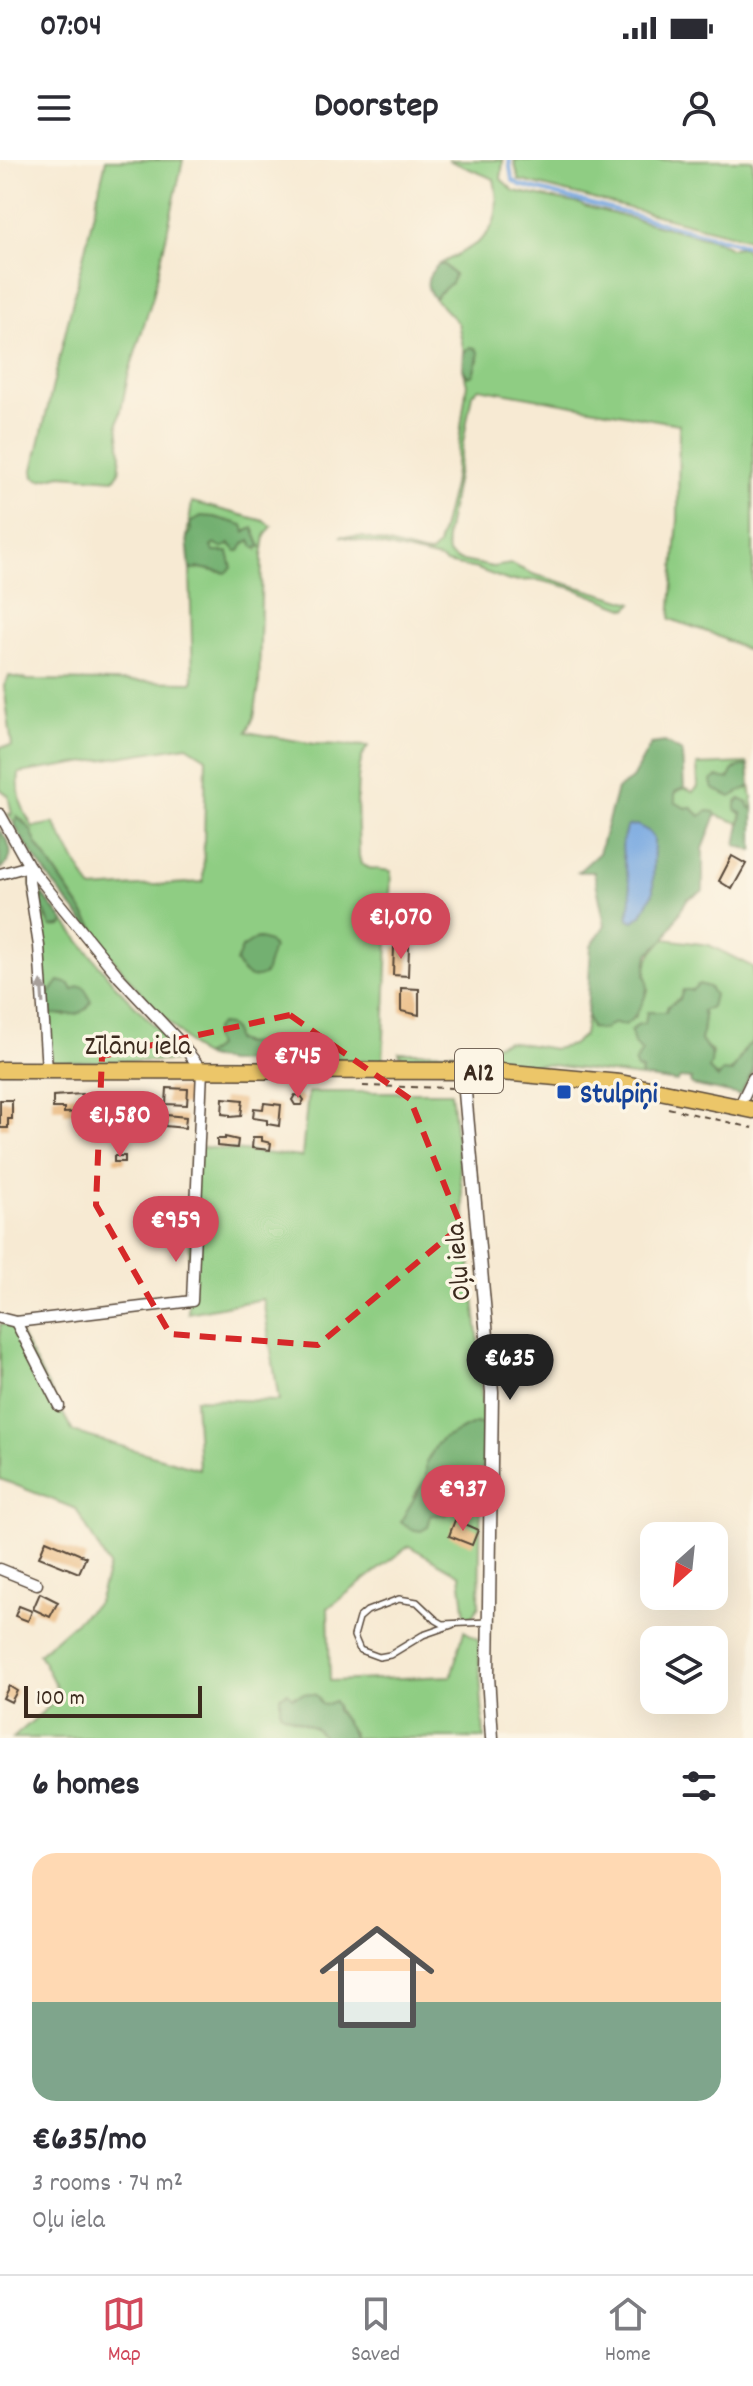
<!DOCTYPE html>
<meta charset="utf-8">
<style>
:root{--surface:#fff;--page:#f2f2f3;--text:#2b2b33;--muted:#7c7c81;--line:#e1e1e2;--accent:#d1495b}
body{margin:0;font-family:Dekko,sans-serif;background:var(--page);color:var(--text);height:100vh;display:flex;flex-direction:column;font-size:30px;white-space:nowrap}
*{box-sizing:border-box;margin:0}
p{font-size:26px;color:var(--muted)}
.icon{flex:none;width:44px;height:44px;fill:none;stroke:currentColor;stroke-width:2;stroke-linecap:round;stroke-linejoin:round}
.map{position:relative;height:1578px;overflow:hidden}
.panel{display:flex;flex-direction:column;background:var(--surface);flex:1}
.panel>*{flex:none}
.needle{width:52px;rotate:207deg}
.tools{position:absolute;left:640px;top:1362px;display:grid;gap:16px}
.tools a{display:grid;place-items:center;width:88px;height:88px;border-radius:16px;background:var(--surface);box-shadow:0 8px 32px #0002;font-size:40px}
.scale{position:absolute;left:24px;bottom:20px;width:178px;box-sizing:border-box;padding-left:8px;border:4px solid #3b2a1e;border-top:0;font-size:22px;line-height:28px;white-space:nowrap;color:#3b2a1e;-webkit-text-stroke:6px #fcf5e5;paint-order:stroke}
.price{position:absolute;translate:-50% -68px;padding:0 18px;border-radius:28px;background:var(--accent);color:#fff;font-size:26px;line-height:52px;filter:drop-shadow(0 2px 4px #0008)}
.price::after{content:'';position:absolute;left:50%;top:48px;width:24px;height:18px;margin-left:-12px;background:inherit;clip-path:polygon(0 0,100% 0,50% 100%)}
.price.selected{background:#222;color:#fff}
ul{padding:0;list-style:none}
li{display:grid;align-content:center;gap:16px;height:424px;padding:0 32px}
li+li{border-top:2px solid var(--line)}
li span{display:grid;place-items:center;height:248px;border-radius:24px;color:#555}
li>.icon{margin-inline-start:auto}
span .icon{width:144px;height:144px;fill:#fffc;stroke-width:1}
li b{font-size:34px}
h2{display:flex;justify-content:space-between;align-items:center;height:96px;padding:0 32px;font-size:34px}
.status{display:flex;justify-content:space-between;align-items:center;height:56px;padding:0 40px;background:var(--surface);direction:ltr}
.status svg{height:22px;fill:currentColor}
header{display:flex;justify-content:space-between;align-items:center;height:104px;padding:0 32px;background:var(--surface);font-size:36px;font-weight:700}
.tabs{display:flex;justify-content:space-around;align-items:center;height:112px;border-top:2px solid var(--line);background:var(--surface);font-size:22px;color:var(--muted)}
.tabs a{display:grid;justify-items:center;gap:4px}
.tabs .selected{color:var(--accent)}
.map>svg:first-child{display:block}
</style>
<div class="status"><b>07:04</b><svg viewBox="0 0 49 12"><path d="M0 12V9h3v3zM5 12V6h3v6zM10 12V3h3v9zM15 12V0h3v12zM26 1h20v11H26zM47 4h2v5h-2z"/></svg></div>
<header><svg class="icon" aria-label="menu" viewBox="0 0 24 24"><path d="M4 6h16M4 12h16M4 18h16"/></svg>Doorstep<svg class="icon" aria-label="person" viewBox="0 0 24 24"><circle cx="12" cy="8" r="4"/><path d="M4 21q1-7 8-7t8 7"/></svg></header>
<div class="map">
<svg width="753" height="1578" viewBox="0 0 753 1578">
<rect width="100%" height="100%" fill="#fcf5e5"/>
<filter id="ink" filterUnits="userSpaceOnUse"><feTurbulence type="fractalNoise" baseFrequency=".0125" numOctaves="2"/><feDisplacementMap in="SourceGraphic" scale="16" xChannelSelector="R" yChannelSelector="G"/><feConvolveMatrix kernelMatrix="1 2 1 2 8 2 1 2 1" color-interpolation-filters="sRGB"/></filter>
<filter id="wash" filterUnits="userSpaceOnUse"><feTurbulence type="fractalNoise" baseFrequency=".006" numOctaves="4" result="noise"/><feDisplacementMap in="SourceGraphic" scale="32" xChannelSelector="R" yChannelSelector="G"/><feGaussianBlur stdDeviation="1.8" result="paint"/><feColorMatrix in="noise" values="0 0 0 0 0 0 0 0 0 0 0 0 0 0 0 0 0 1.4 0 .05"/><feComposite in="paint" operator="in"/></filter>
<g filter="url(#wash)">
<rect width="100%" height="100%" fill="#f7ead3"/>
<g fill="#8fcd83" stroke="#657c50" stroke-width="2" fill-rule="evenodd">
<polygon points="106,0 183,0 153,136 128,216 118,264 121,294 119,313 114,319 61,315 41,320 34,317 33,310"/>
<path d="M448,0h55l-2,19 13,12 67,13 3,2 134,35 12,7 13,-1 5,5h5v401l-40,-19 -43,-15 8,-99 1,-96 -200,-36 -7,6 -26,142 2,18 10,6 35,7 18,-3 22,10 100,29 -6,6 -55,-21 -34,-8 -29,1 -32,-12 -31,-6 -6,-4 -100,-23 23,1 59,16 8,1 8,-8 15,-61 14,-101 -4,-15 3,5 13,-14 -4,-12 -5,-1 -6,5 -6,-29 -24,-25 17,-15 3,-7 -9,-11h-7c44,-23 67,-31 56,-86z"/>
<polygon points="514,0 753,0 753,80 519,20"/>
<path d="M192,342l72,19 8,5 -7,10 -3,20 -3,131 -5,30 -7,15 68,12 53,2c-17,21 -9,83 -9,110l2,8 8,4 22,3 -8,190h-70c3,-9 0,-13 -7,-18 -14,3 -60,4 -72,-3v-9l-6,-5 -8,-2 -4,23 -12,9 -6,-3 -63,-67 -47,-59 6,1 -58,-85c-4,-10 -10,-22 -19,-27l-2,9 -7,-11h4l-4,-19 -8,-6v-42l12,-1 -8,-60 5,-10 19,4 165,2 -3,-112 10,-2 18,4 -7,-25 3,-3 19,2 16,-6 8,9 -2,-17c-30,5 -35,-38 -68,5zM187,586l19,12 -3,124 -112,7 -37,-66 -21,4c-12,-18 -16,-33 -14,-54z"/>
<polygon points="747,603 748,606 735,608 727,620 747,629 750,626 753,647 742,654 739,663 716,655 714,652 700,656 691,647 685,648 675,642 675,632 684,628 693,632 698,627 697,605"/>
<polygon points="31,721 43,735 37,742 38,747 45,752 46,758 61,766 65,762 114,824 179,891 181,895 178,901 54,902 51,899 48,851 65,856 73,830 47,837"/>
<path d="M665,779l44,6 44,22v76c-19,10 -8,25 -35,35l-9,-9 3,-17 -11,-11 3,-25 -12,-26 -24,16 -2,6 -21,11 -4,54 -89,-12 -143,-5 -9,-4 -1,-4h72l36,-11 47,8 18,-4 12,-10 3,-20 5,13 43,-10 5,-15 8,-12c-5,-25 -2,-35 17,-52z"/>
<polygon points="308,932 451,932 478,1175 483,1265 476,1263 444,1278 437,1284 426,1303 426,1318 413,1337 430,1355 467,1344 481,1327 479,1445 472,1457 465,1456 460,1415 409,1386 328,1448 330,1521 451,1516 464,1471 478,1479 484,1578 353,1578 353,1573 335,1547 321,1544 319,1539 295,1535 281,1547 283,1554 315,1568 325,1578 13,1578 61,1536 39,1494 98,1442 109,1406 76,1349 0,1319 0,1164 15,1165 73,1272 199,1309 195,1239 279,1241 263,1139 188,1153 192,986 302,997"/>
</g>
<g fill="#73b071" stroke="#576d48" stroke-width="2">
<path d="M438,105h7l9,10 -3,8 -17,15c-11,-12 -7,-23 4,-33z"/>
<polygon points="470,187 475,188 479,193 473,215 468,217 463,209 464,192"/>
<polygon points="201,356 214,357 243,365 245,372 253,368 261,387 254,388 250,380 244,384 240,391 236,391 230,384 222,388 214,384 211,387 214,392 228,392 232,408 226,413 200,408 190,410 187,377 191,372 190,363"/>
<path d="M665,582l17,10 2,36 -9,4v10l10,6 6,-1 9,9 8,-5 6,1 2,3 -13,34v42l-16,8 -22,40 -17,15 -3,21c8,14 -7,41 -20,50 -9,-2 -15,-3 -21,5l-13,-2 -4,-13 4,-69 14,-21 -11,-53h-16l21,-19 18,-64 14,-9 20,-36z"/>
<polygon points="741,606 748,606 750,626 731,637 713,629 711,621 717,617 729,619 732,611"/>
<polygon points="740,639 748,643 750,648 753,647 753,691 736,685 742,654 736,650 736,643"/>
<polygon points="17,656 31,670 36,683 94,769 88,767 52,722 21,677 15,665"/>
<path d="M0,670c11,14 17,28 0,40z"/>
<polygon points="43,735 65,762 61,766 51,767 45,752 38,747 37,742"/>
<path d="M257,778l12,4 4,5 -8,27c-14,8 -22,1 -29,-12l6,-14z"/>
<path d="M59,821l11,3 3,6 6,-4 5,1 7,14c-6,18 -26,13 -41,13l-3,-17z"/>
<path d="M699,824l10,3 5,8 -3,12 -9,4 2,5 -3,25c9,10 14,15 8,28l9,9 5,-7 9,1 15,-26 6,-3v28l-13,24 -48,-10 -2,-3 1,-3 -11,-1 -3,4 -36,-5 1,-7 -5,-1 -2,-6 7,-12 -8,-7 -3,-13 6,-6 8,-2 2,-11h19l2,-6 12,-7 3,-9h9z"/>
<path d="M220,864l8,1 6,6 1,9 8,4 33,-2 17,4 13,-3c7,5 10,9 7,18l-86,1 -23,-6 12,-9c-4,-9 -5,-17 4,-23z"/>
<path d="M476,1263l7,2c-1,22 6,63 -14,77 -7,5 -15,6 -23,13h-15l-3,12 -7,4 -11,-2 -9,-8 25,-43v-15l11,-19 7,-6z"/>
<polygon points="288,1532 292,1537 304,1533 316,1535 321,1544 325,1545 334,1541 337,1546 336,1550 349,1567 353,1578 325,1578 315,1568 283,1554 280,1552 280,1536"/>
</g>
<path fill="#76a7e1" stroke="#586880" stroke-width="2" d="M637,665l11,6 6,8 -1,54 -11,22 -8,6 -5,-2c-2,-8 1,-11 2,-20 1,-25 -18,-48 -3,-73z"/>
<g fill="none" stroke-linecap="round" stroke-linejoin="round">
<polyline stroke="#76a7e1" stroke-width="4" points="509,0 512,20 520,25 753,87"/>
</g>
<g id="blocks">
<g fill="#eaba81">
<polygon points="732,696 746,704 732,729 719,721"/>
<polygon points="394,787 409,787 408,816 393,815"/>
<polygon points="401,828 419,829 419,855 401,851"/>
<polygon points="167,928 188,929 187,945 166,944"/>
<polygon points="82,934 83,952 64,953 64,948 53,948 53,936"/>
<polygon points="295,935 301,936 304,940 301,945 295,945 292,940"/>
<polygon points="223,938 243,940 241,956 230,957 230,955 222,954"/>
<polygon points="0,940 12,940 12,959 8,959 8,968 0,968"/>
<polygon points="264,943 281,945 279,966 267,964 267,960 253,958 254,948 263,949"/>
<polygon points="166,955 186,957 185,968 165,966"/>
<polygon points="225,977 238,980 237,988 217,986 217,979 225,979"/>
<polygon points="253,977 262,977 262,981 271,983 270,990 252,988"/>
<rect x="114" y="996" width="11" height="6"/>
<polygon points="455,1360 478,1370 472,1385 449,1376"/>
<polygon points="46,1380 86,1397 79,1413 39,1397"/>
<polygon points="40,1433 58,1442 50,1457 33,1449"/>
<polygon points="19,1446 32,1451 28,1461 15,1456"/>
<polygon points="9,1526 17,1531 11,1542 3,1538"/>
</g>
</g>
</g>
<g filter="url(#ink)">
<use href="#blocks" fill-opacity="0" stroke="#574739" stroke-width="2"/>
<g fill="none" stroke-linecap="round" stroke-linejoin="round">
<g stroke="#574739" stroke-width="8">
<polyline id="service" points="452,1465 423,1475 390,1495 379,1497 360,1490 354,1476 359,1458 367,1451 399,1439 417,1442 436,1460 443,1464 489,1462"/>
</g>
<g stroke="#574739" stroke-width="13">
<g id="minor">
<polyline points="0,654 29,706 119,817 177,879 202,910 192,1141 16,1162 0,1158"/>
<polyline points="0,714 29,706 29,721 39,786 47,910"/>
<polyline points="739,947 753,918"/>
<polyline points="16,1162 59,1246"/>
<polyline points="0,1409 37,1424"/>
</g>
</g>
<g stroke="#574739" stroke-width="15">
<polyline id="tertiary" points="463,910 492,1232 488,1516 492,1578"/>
</g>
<g stroke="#574739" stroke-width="19">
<polyline id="trunk" points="0,910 491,911 620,923 753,950"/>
</g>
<g stroke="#574739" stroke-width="2" stroke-dasharray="6 6" stroke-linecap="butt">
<polyline points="363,926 453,928"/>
<polyline points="668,948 753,968"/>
</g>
<use href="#service" stroke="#fff" stroke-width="5"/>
<use href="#minor" stroke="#fff" stroke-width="10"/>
<use href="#tertiary" stroke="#fff" stroke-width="12"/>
<use href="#trunk" stroke="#ecc669" stroke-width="16"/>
</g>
<defs><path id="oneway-solid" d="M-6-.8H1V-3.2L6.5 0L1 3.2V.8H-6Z" transform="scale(2)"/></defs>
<use fill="#a79f9a" href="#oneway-solid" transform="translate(42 832) rotate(-94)"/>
</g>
<path fill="none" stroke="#d62828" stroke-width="6" stroke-dasharray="16 10" stroke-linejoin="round" d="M290,855l120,84 51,127 -143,119 -148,-11 -74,-129 6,-149z"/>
<rect fill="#1a4fb4" stroke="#fcf5e5" stroke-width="3" x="556" y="924" width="16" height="16" rx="4"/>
<g text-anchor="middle" stroke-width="7" stroke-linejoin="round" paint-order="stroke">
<rect fill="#fcf5e5" stroke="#75675a" stroke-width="2" x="455" y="889" width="48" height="44" rx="6"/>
<g font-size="26" font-weight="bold" fill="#3b2a1e">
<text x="479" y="920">A12</text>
</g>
<g font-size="28" fill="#3b2a1e" stroke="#fcf5e5">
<text x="138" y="894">Zīlānu iela</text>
<text transform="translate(456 1102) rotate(-95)" y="10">Oļu iela</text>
</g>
<g font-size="28" font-weight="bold" fill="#164399" stroke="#fcf5e5" text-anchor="start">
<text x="580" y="942">Stulpiņi</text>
</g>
</g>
</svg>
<div class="tools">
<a><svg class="needle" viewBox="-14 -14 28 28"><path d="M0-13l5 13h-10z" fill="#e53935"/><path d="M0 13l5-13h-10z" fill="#7c7c81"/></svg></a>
<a><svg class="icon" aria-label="layers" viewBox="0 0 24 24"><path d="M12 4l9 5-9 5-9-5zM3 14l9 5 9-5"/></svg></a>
</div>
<div class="scale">100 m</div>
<b class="price" style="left:401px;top:801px">€1,070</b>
<b class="price" style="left:298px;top:940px">€745</b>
<b class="price" style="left:120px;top:999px">€1,580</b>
<b class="price" style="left:176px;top:1104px">€959</b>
<b class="price selected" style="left:510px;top:1242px">€635</b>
<b class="price" style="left:463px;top:1373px">€937</b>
</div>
<section class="panel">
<h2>6 homes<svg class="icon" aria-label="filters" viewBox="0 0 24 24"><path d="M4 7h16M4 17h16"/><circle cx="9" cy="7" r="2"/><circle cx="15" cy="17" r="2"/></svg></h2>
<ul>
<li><span style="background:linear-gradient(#ffd9b3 60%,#7fa58c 0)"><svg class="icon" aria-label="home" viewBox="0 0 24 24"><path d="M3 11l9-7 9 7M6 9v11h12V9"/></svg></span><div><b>€635/mo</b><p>3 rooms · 74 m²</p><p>Oļu iela</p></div></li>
</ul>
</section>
<nav class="tabs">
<a class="selected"><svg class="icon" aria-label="map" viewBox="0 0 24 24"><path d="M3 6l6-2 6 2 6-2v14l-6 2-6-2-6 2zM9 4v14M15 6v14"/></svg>Map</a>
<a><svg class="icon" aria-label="saved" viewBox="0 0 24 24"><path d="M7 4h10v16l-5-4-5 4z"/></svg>Saved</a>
<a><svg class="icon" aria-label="home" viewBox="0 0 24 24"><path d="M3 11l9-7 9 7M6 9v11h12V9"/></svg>Home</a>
</nav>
